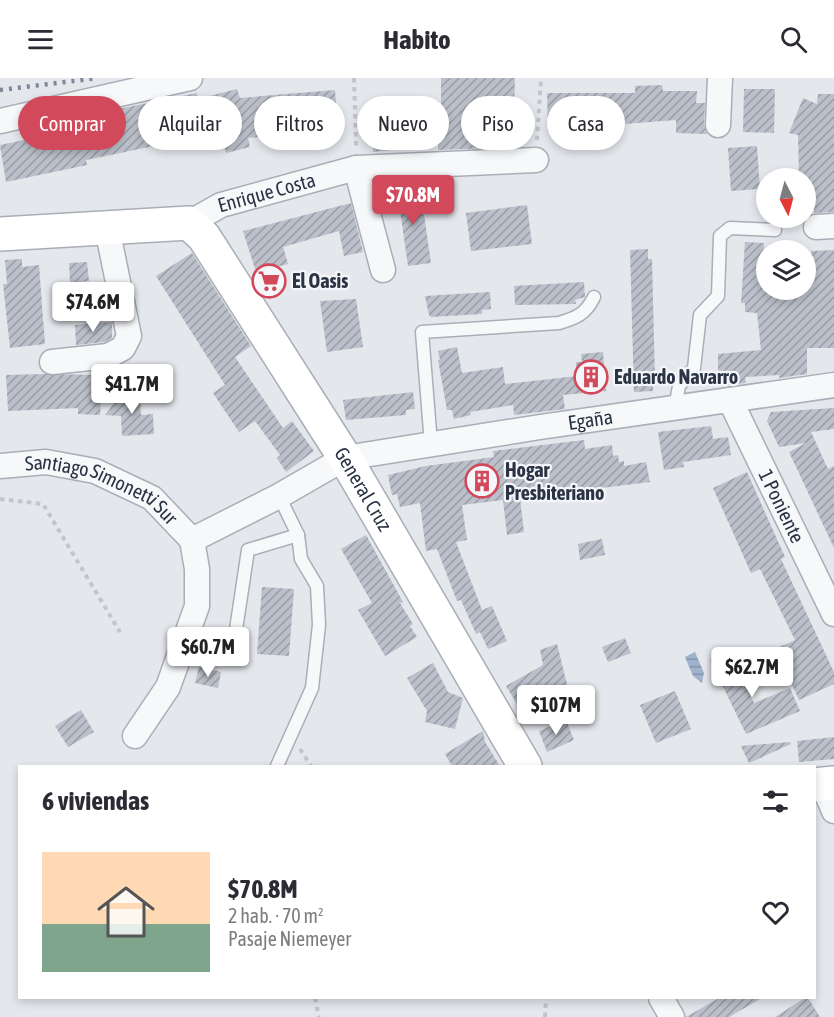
<!DOCTYPE html>
<html lang="es">
<meta charset="utf-8">
<style>
:root{--surface:#fff;--page:#f2f2f3;--text:#2b2b33;--muted:#7c7c81;--accent:#d1495b}
body{margin:0;font-family:"Asap Condensed",sans-serif;background:var(--page);color:var(--text);height:100vh;display:flex;flex-direction:column;font-size:22px;white-space:nowrap}
*{box-sizing:border-box;margin:0}
p{font-size:20px;color:var(--muted)}
.icon{flex:none;width:33px;height:33px;fill:none;stroke:currentColor;stroke-width:2;stroke-linecap:round;stroke-linejoin:round}
.map{position:relative;flex:1;overflow:hidden}
.drawer{position:absolute;left:18px;top:687px;width:798px;height:234px;display:flex;flex-direction:column;background:var(--surface);border-radius:0px;box-shadow:0 3px 9px #0003}
.drawer>*{flex:none}
.banner{position:absolute;left:18px;top:18px;width:798px;height:54px;display:flex;gap:12px}
.needle{width:39px;rotate:174deg}
.tools{position:absolute;left:756px;top:90px;display:grid;gap:12px}
.tools a{display:grid;place-items:center;width:60px;height:60px;border-radius:50%;background:var(--surface);box-shadow:0 3px 9px #0003;font-size:30px}
.price{position:absolute;translate:-50% -51px;padding:0 14px;border-radius:6px;background:#fff;color:#222;font-size:20px;line-height:39px;filter:drop-shadow(0 2px 3px #0008)}
.price::after{content:'';position:absolute;left:50%;top:36px;width:18px;height:14px;margin-left:-9px;background:inherit;clip-path:polygon(0 0,100% 0,50% 100%)}
.price.on{background:var(--accent);color:#fff}
ul{padding:0;list-style:none}
li{display:flex;align-items:center;gap:18px;height:150px;padding:0 24px}
li span{display:grid;place-items:center;flex:none;width:168px;height:120px;border-radius:0px;color:#555}
li>.icon{margin-inline-start:auto}
span .icon{width:72px;height:72px;fill:#fffc;stroke-width:1}
li b{font-size:26px}
h2{display:flex;justify-content:space-between;align-items:center;height:72px;padding:0 24px;font-size:26px}
.pill{padding:0 21px;border-radius:27px;background:var(--surface);box-shadow:0 3px 9px #0003;font-size:21px;line-height:54px}
.pill.on{background:var(--accent);color:#fff}
header{display:flex;justify-content:space-between;align-items:center;height:78px;padding:0 24px;background:var(--surface);font-size:27px;font-weight:700}
.map>svg:first-child{display:block}
</style>
<header><svg class="icon" aria-label="menu" viewBox="0 0 24 24"><path d="M4 6h16M4 12h16M4 18h16"/></svg>Habito<svg class="icon" aria-label="search" viewBox="0 0 24 24"><circle cx="10" cy="10" r="6"/><path d="M15 15l6 6"/></svg></header>
<div class="map">
<svg width="834" height="939" viewBox="0 0 834 939">
<defs>
<pattern id="water-rules" width="6" height="5" patternUnits="userSpaceOnUse" patternTransform="scale(1.5)"><rect width="6" height="5" fill="#9fb4cc"/><path d="M0 2.5h6" fill="none" stroke="#8293a7"/></pattern>
<pattern id="building-hatch" width="6" height="6" patternUnits="userSpaceOnUse" patternTransform="scale(1.5)"><rect width="6" height="6" fill="#bbc0ca"/><path d="M-1 1l2-2M0 6l6-6M5 7l2-2" fill="none" stroke="#989da6"/></pattern>
</defs>
<rect width="100%" height="100%" fill="#e4e7ec"/>
<polygon fill="url(#water-rules)" points="695,574 704,595 702,605 693,598 685,579"/>
<g fill="url(#building-hatch)">
<polygon points="441,0 515,0 514,32 512,32 515,69 438,72 438,58 390,61 391,72 373,74 370,38 384,37 383,25 409,24 411,44 441,44"/>
<polygon points="662,7 663,13 697,13 696,25 705,25 704,47 707,56 676,55 676,42 611,47 548,47 547,15 635,15 635,8"/>
<polygon points="237,11 240,20 335,12 338,52 248,60 250,69 226,75 224,68 221,69 217,55 86,82 87,87 6,104 0,67 96,47 94,36 197,15 198,21"/>
<polygon points="744,11 775,11 774,55 743,54"/>
<polygon points="818,16 834,16 834,134 814,135 813,111 806,111 806,100 799,100 798,57 789,55 803,20 817,26"/>
<polygon points="757,68 760,111 731,113 728,70"/>
<polygon points="420,109 431,185 408,188 400,132 396,132 393,114"/>
<polygon points="351,125 363,174 344,178 339,153 283,169 288,186 256,194 243,153"/>
<polygon points="527,127 532,166 471,173 466,135"/>
<polygon points="745,164 764,165 763,212 807,212 807,179 811,179 811,173 834,172 834,270 807,270 807,296 779,300 779,297 745,299 746,305 718,308 718,276 761,272 757,235 745,234 745,225 741,225"/>
<polygon points="648,171 648,181 652,181 655,304 653,304 653,313 634,314 630,172"/>
<polygon points="192,175 251,268 235,279 283,350 292,343 314,373 286,394 277,380 280,377 255,343 239,354 213,315 225,307 156,198"/>
<polygon points="22,181 22,189 39,187 45,266 10,270 3,206 7,206 5,182"/>
<polygon points="87,184 89,203 70,205 69,185"/>
<polygon points="584,204 585,219 575,222 576,226 515,227 514,208"/>
<polygon points="490,214 491,231 482,232 482,236 431,239 429,237 425,218"/>
<polygon points="356,221 363,269 327,274 320,223"/>
<polygon points="112,244 112,260 104,264 76,267 75,247"/>
<polygon points="457,269 462,295 503,289 505,306 577,298 576,284 582,284 581,276 603,274 606,313 563,317 565,331 514,337 513,327 470,334 471,337 454,341 452,332 447,332 438,282 440,282 438,273"/>
<polygon points="45,296 103,297 100,337 78,336 78,330 8,333 6,297"/>
<polygon points="128,308 140,317 141,337 153,336 154,356 122,358 121,338 105,337"/>
<polygon points="413,314 415,331 406,332 406,337 346,342 343,322"/>
<polygon points="834,330 834,351 811,354 828,391 834,388 834,470 789,374 806,365 779,369 767,343 771,334"/>
<polygon points="711,348 713,361 728,359 731,377 683,384 684,389 664,392 658,354"/>
<polygon points="584,362 585,371 612,367 613,378 618,377 619,384 624,383 624,388 646,384 650,404 520,420 524,454 507,457 503,422 462,427 467,462 456,464 482,532 492,528 507,563 488,571 480,554 476,556 461,522 457,523 437,471 426,473 420,425 400,429 397,416 392,417 388,397 426,388 494,379 493,373"/>
<polygon points="747,394 785,479 781,481 834,594 834,606 799,622 775,571 795,562 760,491 751,495 713,410"/>
<polygon points="366,457 403,524 400,525 413,546 410,548 417,559 385,578 358,532 372,525 341,471"/>
<polygon points="602,461 605,477 580,482 578,466"/>
<polygon points="262,509 294,511 289,578 257,576"/>
<polygon points="625,560 631,575 608,584 602,569"/>
<polygon points="557,566 568,610 552,613 551,607 517,626 506,608 543,587 540,572"/>
<polygon points="729,573 754,625 790,610 800,633 746,656 710,582"/>
<polygon points="433,585 448,614 463,620 455,651 425,644 427,633 407,600"/>
<polygon points="199,589 221,594 218,610 195,605"/>
<polygon points="675,613 691,651 656,665 640,627"/>
<polygon points="81,632 94,654 68,669 55,648"/>
<polygon points="566,642 574,662 547,674 539,653"/>
<polygon points="483,653 485,664 500,688 452,688 445,676"/>
<polygon points="834,659 834,681 799,684 797,663"/>
<polygon points="790,664 791,666 749,685 741,668"/>
<polygon points="719,920 762,920 729,939 686,939"/>
<polygon points="805,920 808,920 820,939 775,939"/>
</g>
<g fill="none" stroke-linecap="round" stroke-linejoin="round">
<g stroke="#a9aeb7" stroke-width="15">
<g id="lane">
<polyline points="675,330 679,308 694,290 700,237 718,218 720,158 730,150 775,152"/>
<path d="M431,366l-9,-112 137,-9c17,-5 27,-9 35,-26"/>
<polyline points="232,578 248,472 298,457"/>
<polyline points="277,688 312,610 319,547 317,508 301,481 298,457 279,418"/>
</g>
</g>
<g stroke="#a9aeb7" stroke-width="27">
<g id="street">
<polyline points="0,43 190,0"/>
<polyline points="718,47 720,0"/>
<polyline points="356,90 383,192"/>
<path id="s1" d="M189,145l32,-18 135,-37 180,-8"/>
<polyline points="816,149 834,148"/>
<polyline points="52,284 108,278 123,270 129,258 107,150"/>
<path id="s2" d="M730,322l104,214"/>
<path id="s3" d="M0,388l46,-4 49,9 57,27 40,42"/>
<path id="s4" d="M192,462l87,-44 66,-38 195,-31 294,-42"/>
<polyline points="135,658 168,609 197,528 197,491 192,462"/>
<polyline points="823,707 834,733"/>
<polyline points="661,920 672,939"/>
</g>
</g>
<g stroke="#a9aeb7" stroke-width="36">
<g id="secondary">
<path id="s5" d="M0,156l189,-11 15,14 141,221 180,308"/>
<polyline points="814,707 834,705"/>
</g>
</g>
<g stroke="#c2c5cb" stroke-width="4" stroke-dasharray="4.5 4.5" stroke-linecap="butt">
<polyline points="354,0 356,68"/>
<polyline points="537,62 541,0"/>
<polyline points="0,421 43,426 120,554"/>
<polyline points="300,671 311,688"/>
<polyline points="315,920 319,939"/>
<polyline points="545,939 546,920"/>
</g>
<use href="#lane" stroke="#f7f8fa" stroke-width="12"/>
<use href="#street" stroke="#f7f8fa" stroke-width="24"/>
<use href="#secondary" stroke="#fff" stroke-width="33"/>
<polyline stroke="#7d8696" stroke-width="4.5" stroke-dasharray="3 6" stroke-linecap="butt" points="0,12 98,0"/>
</g>
<defs>
<g id="supermarket-ring" transform="scale(1.725)"><circle r="9.5" fill="#f4f6f9" stroke="#d1495b" stroke-width="1.5"/><path d="M-6-5.5h2.5l.6 2H6L4.5 2H-2.5L-4.4-4H-6ZM-1.5 3.2a1.3 1.3 0 1 0 .1 0ZM3 3.2a1.3 1.3 0 1 0 .1 0Z" fill="#d1495b"/></g>
<g id="building-ring" transform="scale(1.725)"><circle r="9.5" fill="#f4f6f9" stroke="#d1495b" stroke-width="1.5"/><path d="M-4-6H4V6H1V3H-1V6H-4ZM-2.5-4.3h1.7v1.8h-1.7ZM.8-4.3h1.7v1.8H.8ZM-2.5-1h1.7V.8h-1.7ZM.8-1h1.7V.8H.8Z" fill="#d1495b"/></g>
</defs>
<g fill-rule="evenodd">
<use href="#supermarket-ring" x="269" y="203"/>
<use href="#building-ring" x="591" y="299"/>
<use href="#building-ring" x="482" y="403"/>
</g>
<g text-anchor="middle" stroke-width="4.5" stroke-linejoin="round" paint-order="stroke">
<g font-size="20" fill="#2b3445" stroke="#f4f6f9">
<text dy="7" stroke="none"><textPath href="#s1" startOffset="84">Enrique Costa</textPath></text>
<text dy="7" stroke="none"><textPath href="#s4" startOffset="422">Egaña</textPath></text>
<text dy="7" stroke="none"><textPath href="#s5" startOffset="508">General Cruz</textPath></text>
<text dy="7" stroke="none"><textPath href="#s3" startOffset="108">Santiago Simonetti Sur</textPath></text>
<text dy="7" stroke="none"><textPath href="#s2" startOffset="118">1 Poniente</textPath></text>
</g>
<g font-size="20" font-weight="bold" fill="#2b3445" stroke="#f4f6f9" text-anchor="start">
<text x="292" y="210">El Oasis</text>
<text x="614" y="306">Eduardo Navarro</text>
<text x="505" y="399">Hogar<tspan x="505" dy="23">Presbiteriano</tspan></text>
</g>
</g>
</svg>
<div class="tools">
<a><svg class="needle" viewBox="-14 -14 28 28"><path d="M0-13l5 13h-10z" fill="#e53935"/><path d="M0 13l5-13h-10z" fill="#7c7c81"/></svg></a>
<a><svg class="icon" aria-label="layers" viewBox="0 0 24 24"><path d="M12 4l9 5-9 5-9-5zM3 14l9 5 9-5"/></svg></a>
</div>
<b class="price on" style="left:413px;top:148px">$70.8M</b>
<b class="price" style="left:93px;top:255px">$74.6M</b>
<b class="price" style="left:132px;top:337px">$41.7M</b>
<b class="price" style="left:208px;top:600px">$60.7M</b>
<b class="price" style="left:752px;top:620px">$62.7M</b>
<b class="price" style="left:556px;top:658px">$107M</b>
<div class="banner">
<a class="pill on">Comprar</a>
<a class="pill">Alquilar</a>
<a class="pill">Filtros</a>
<a class="pill">Nuevo</a>
<a class="pill">Piso</a>
<a class="pill">Casa</a>
</div>
<section class="drawer">
<h2>6 viviendas<svg class="icon" aria-label="filters" viewBox="0 0 24 24"><path d="M4 7h16M4 17h16"/><circle cx="9" cy="7" r="2"/><circle cx="15" cy="17" r="2"/></svg></h2>
<ul>
<li><span style="background:linear-gradient(#ffd9b3 60%,#7fa58c 0)"><svg class="icon" aria-label="home" viewBox="0 0 24 24"><path d="M3 11l9-7 9 7M6 9v11h12V9"/></svg></span><div><b>$70.8M</b><p>2 hab. · 70 m²</p><p>Pasaje Niemeyer</p></div><svg class="icon" aria-label="heart" viewBox="0 0 24 24"><path d="M12 20l-8-8c-3-5 5-10 8-4 3-6 11-1 8 4z"/></svg></li>
</ul>
</section>
</div>
